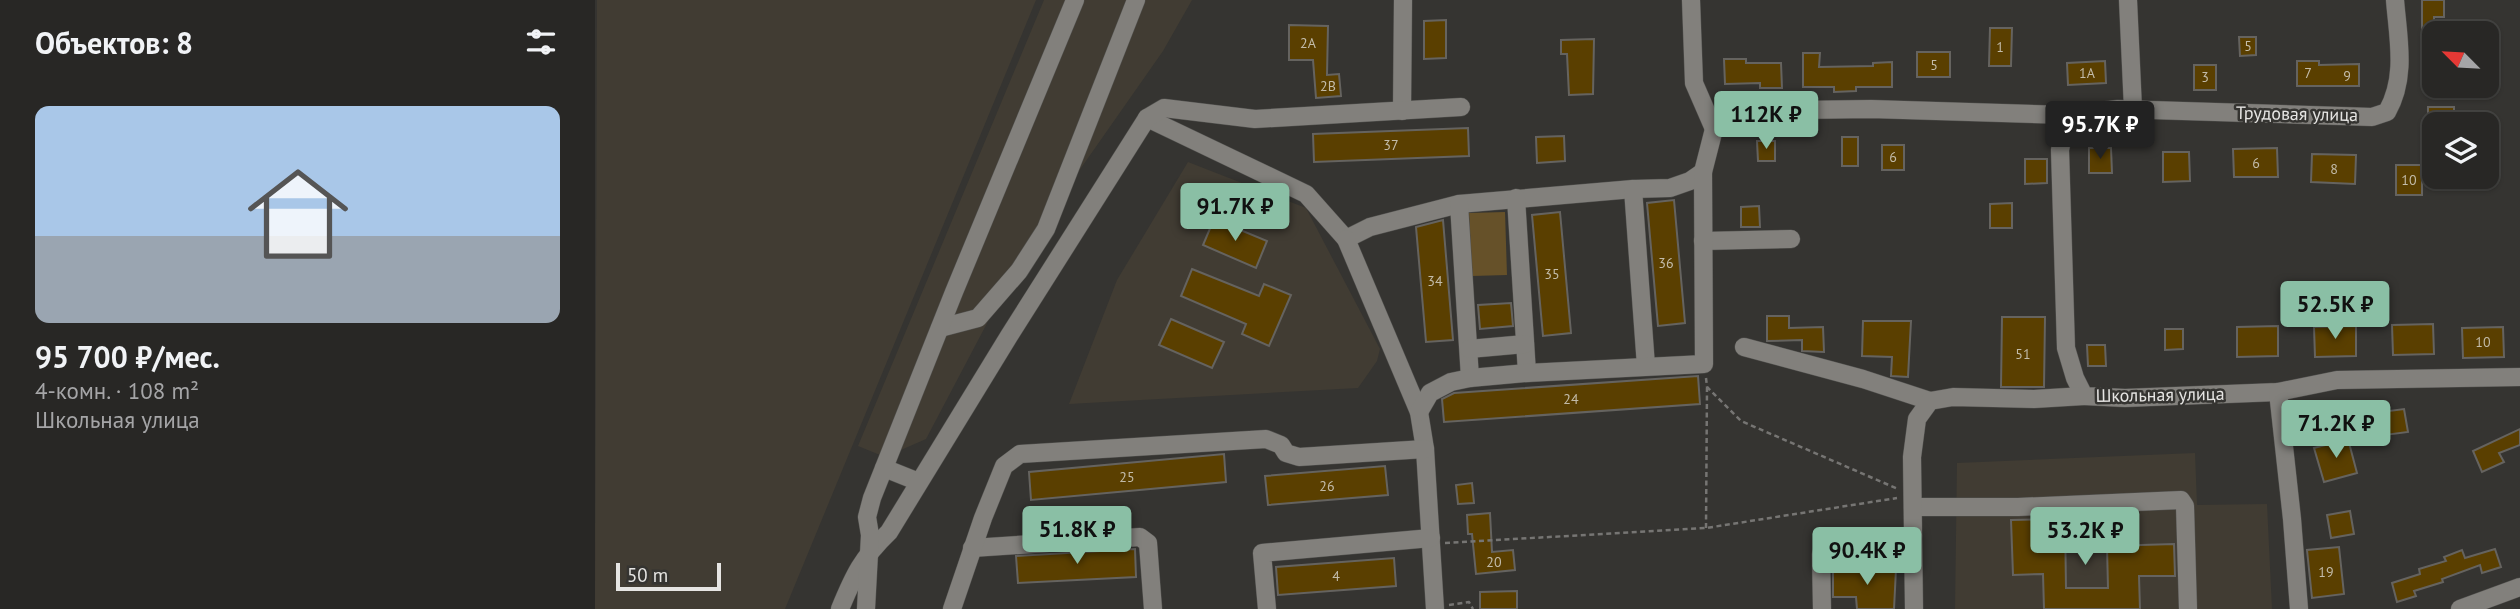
<!DOCTYPE html>
<html lang="ru">
<meta charset="utf-8">
<style>
:root{--surface:#282725;--page:#343332;--text:#f1f3f6;--muted:#a5a5a7;--line:#444442;--accent:#8abfa5}
body{margin:0;font-family:"PT Sans",sans-serif;background:var(--page);color:var(--text);height:100vh;display:flex;flex-direction:column;font-size:26px;white-space:nowrap}
*{box-sizing:border-box;margin:0}
p{font-size:23px;color:var(--muted)}
.icon{flex:none;width:38px;height:38px;fill:none;stroke:currentColor;stroke-width:2;stroke-linecap:round;stroke-linejoin:round}
.map{position:relative;flex:1;overflow:hidden}
.panel{display:flex;flex-direction:column;background:var(--surface);width:595px}
.panel>*{flex:none}
.needle{width:46px;rotate:294deg}
.controls{position:absolute;left:1827px;top:21px;display:grid;gap:14px}
.controls a{display:grid;place-items:center;width:77px;height:77px;border-radius:14px;background:var(--surface);box-shadow:0 2px 5px #0004,0 0 0 2px var(--line);font-size:35px}
.scale{position:absolute;left:21px;bottom:18px;width:105px;box-sizing:border-box;padding-left:7px;border:4px solid #e6e5e3;border-top:0;font-size:19px;line-height:24px;white-space:nowrap;color:#e6e5e3;-webkit-text-stroke:5px #353431;paint-order:stroke}
.price{position:absolute;translate:-50% -60px;padding:0 16px;border-radius:7px;background:var(--accent);color:#111;font-size:23px;line-height:46px;filter:drop-shadow(0 2px 4px #0008)}
.price::after{content:'';position:absolute;left:50%;top:42px;width:21px;height:16px;margin-left:-10px;background:inherit;clip-path:polygon(0 0,100% 0,50% 100%)}
.price.on{background:#222;color:#fff}
ul{padding:0;list-style:none}
li{display:grid;align-content:center;gap:14px;height:371px;padding:0 35px}
li+li{border-top:2px solid var(--line)}
li span{display:grid;place-items:center;height:217px;border-radius:14px;color:#555}
li>.icon{margin-inline-start:auto}
span .icon{width:126px;height:126px;fill:#fffc;stroke-width:1}
li b{font-size:30px}
h2{display:flex;justify-content:space-between;align-items:center;height:84px;padding:0 35px;font-size:30px}
main{display:flex;flex:1;min-height:0}
.map>svg:first-child{display:block}
</style>
<main>
<section class="panel">
<h2>Объектов: 8<svg class="icon" aria-label="filters" viewBox="0 0 24 24"><path d="M4 7h16M4 17h16"/><circle cx="9" cy="7" r="2"/><circle cx="15" cy="17" r="2"/></svg></h2>
<ul>
<li><span style="background:linear-gradient(#a9c7e8 60%,#9aa5b1 0)"><svg class="icon" aria-label="home" viewBox="0 0 24 24"><path d="M3 11l9-7 9 7M6 9v11h12V9"/></svg></span><div><b>95 700 ₽/мес.</b><p>4-комн. · 108 m²</p><p>Школьная улица</p></div></li>
</ul>
</section>
<div class="map">
<svg width="1925" height="609" viewBox="0 0 1925 609">
<rect width="100%" height="100%" fill="#353431"/>
<g fill="#413c33">
<polygon points="2,0 441,0 190,609 0,609"/>
<polygon points="449,0 597,0 568,51 437,238 331,439 290,457 263,446"/>
<polygon points="593,162 711,208 785,349 782,361 763,388 474,404 522,280"/>
<polygon points="1600,453 1602,505 1672,504 1677,609 1360,609 1362,463"/>
</g>
<polygon fill="#665129" points="910,212 912,275 877,276 874,213"/>
<g fill="#5a3f00" stroke="#65635f" stroke-width="2">
<polygon points="1827,0 1849,0 1849,17 1839,17 1839,59 1827,59"/>
<polygon points="851,20 851,58 829,59 829,21"/>
<polygon points="694,25 733,26 732,75 744,74 746,96 721,98 718,60 694,60"/>
<polygon points="1395,28 1417,28 1416,66 1394,66"/>
<polygon points="1644,37 1661,37 1661,55 1645,56"/>
<polygon points="999,39 998,94 974,95 972,54 966,54 966,40"/>
<rect x="1322" y="52" width="33" height="25"/>
<polygon points="1208,53 1225,53 1224,67 1278,66 1278,63 1297,62 1297,87 1261,87 1261,91 1239,92 1239,87 1208,87"/>
<polygon points="1129,59 1151,59 1151,63 1186,63 1187,88 1165,88 1165,83 1130,84"/>
<polygon points="1510,61 1511,83 1473,85 1472,63"/>
<polygon points="1702,61 1724,61 1724,65 1764,64 1764,86 1702,86"/>
<rect x="1599" y="65" width="22" height="25"/>
<rect x="1833" y="107" width="26" height="17"/>
<polygon points="873,128 874,156 719,162 718,134"/>
<polygon points="969,136 970,161 942,163 941,137"/>
<rect x="1247" y="137" width="16" height="29"/>
<polygon points="1162,141 1180,141 1180,161 1163,161"/>
<rect x="1287" y="145" width="22" height="25"/>
<polygon points="1494,148 1516,148 1517,173 1494,173"/>
<polygon points="1682,148 1683,177 1639,177 1638,149"/>
<polygon points="1568,152 1594,152 1595,181 1568,182"/>
<polygon points="1717,154 1761,155 1760,184 1716,182"/>
<polygon points="1430,159 1452,159 1452,183 1430,184"/>
<rect x="1801" y="165" width="26" height="30"/>
<polygon points="1079,200 1090,323 1063,326 1052,203"/>
<polygon points="1417,203 1417,228 1395,228 1395,204"/>
<polygon points="1164,206 1165,227 1146,227 1146,207"/>
<polygon points="965,212 976,333 948,336 937,215"/>
<polygon points="619,219 672,241 661,268 608,245"/>
<polygon points="848,220 858,340 831,342 821,227"/>
<polygon points="597,269 664,296 669,284 696,295 674,346 647,334 651,324 586,296"/>
<polygon points="916,303 918,326 885,329 883,305"/>
<polygon points="1172,316 1194,316 1194,328 1228,327 1229,352 1207,351 1207,340 1172,341"/>
<polygon points="1407,317 1450,317 1449,387 1406,387"/>
<polygon points="576,319 629,342 617,368 564,345"/>
<polygon points="1268,321 1316,321 1313,377 1296,376 1297,357 1267,356"/>
<polygon points="1838,324 1839,354 1798,355 1797,325"/>
<polygon points="1683,326 1683,356 1642,357 1642,327"/>
<polygon points="1761,326 1761,356 1720,357 1719,327"/>
<polygon points="1908,327 1909,357 1868,358 1867,328"/>
<polygon points="1570,329 1588,329 1588,349 1570,350"/>
<polygon points="1492,345 1510,345 1511,366 1493,366"/>
<polygon points="1103,376 1105,404 849,422 847,399 859,393"/>
<polygon points="1809,409 1813,432 1790,435 1786,412"/>
<polygon points="1925,429 1925,445 1904,453 1909,462 1887,472 1878,451"/>
<polygon points="1753,439 1762,473 1729,482 1719,448"/>
<polygon points="629,454 631,482 436,500 434,472"/>
<polygon points="790,466 793,495 673,505 670,476"/>
<polygon points="877,483 879,503 863,504 861,485"/>
<polygon points="1755,511 1759,534 1736,538 1732,515"/>
<polygon points="895,513 897,552 918,550 920,570 881,574 877,534 873,534 872,515"/>
<polygon points="1470,519 1471,588 1513,588 1512,546 1579,544 1580,576 1544,576 1545,609 1449,609 1448,574 1418,575 1416,520"/>
<polygon points="1744,547 1749,594 1717,598 1712,550"/>
<polygon points="540,549 541,577 423,583 421,556"/>
<polygon points="1900,549 1906,567 1887,573 1885,565 1847,579 1848,582 1819,591 1821,596 1802,602 1797,583 1825,574 1824,569 1851,561 1849,557 1867,550 1870,558"/>
<polygon points="799,558 801,586 683,595 681,567"/>
<polygon points="1301,569 1299,609 1262,609 1261,597 1238,597 1238,570"/>
<polygon points="922,591 922,609 885,609 885,592"/>
</g>
<g fill="none" stroke-linecap="round" stroke-linejoin="round">
<g stroke="#51504e" stroke-width="19">
<g id="minor">
<polyline points="1096,0 1099,83 1119,129"/>
<polyline points="1533,0 1538,109"/>
<polyline points="807,111 808,0"/>
<polyline points="1472,115 1465,150 1471,348 1480,378 1489,396 1530,398 1683,392 1742,380 1925,377"/>
<polyline points="552,118 711,194 751,239 775,227 864,204 1038,189 1075,188 1095,181 1108,172"/>
<polyline points="1038,189 1051,366"/>
<polyline points="921,198 932,373"/>
<polyline points="864,204 875,378"/>
<polyline points="751,239 824,412 830,449 840,609"/>
<polyline points="1108,241 1196,239"/>
<polyline points="345,328 383,318 424,271 451,229 541,0"/>
<polyline points="1149,347 1268,379 1335,401"/>
<polyline points="874,349 930,344"/>
<polyline points="1683,392 1697,519 1704,609"/>
<path d="M824,412l11,-19 21,-11 19,-4 57,-5 177,-9 -1,-192 11,-43 10,-13 9,-5 138,-2 196,6 51,-6 254,8 15,-5c20,-35 11,-74 8,-112"/>
<polyline points="289,468 324,482"/>
<polyline points="1318,507 1423,507 1586,500 1590,506 1593,609"/>
<polyline points="377,548 545,537 553,543 558,609"/>
<path d="M245,609c14,-34 22,-51 49,-77l120,-196 138,-218 17,-10 91,11 206,-12"/>
<polyline points="271,609 275,535 272,517 277,498 359,292 480,0"/>
<polyline points="357,609 388,518 409,466 425,454 671,439 686,445 691,453 704,457 830,449"/>
<polyline points="672,609 667,553 836,538"/>
<polyline points="1227,609 1226,555 1229,543 1241,539 1318,536"/>
<polyline points="1319,609 1317,457 1322,419 1335,401 1358,397 1439,399 1489,396"/>
<polyline points="1865,609 1925,587"/>
</g>
</g>
<g stroke="#767573" stroke-width="2.5" stroke-dasharray="5 3.5" stroke-linecap="butt">
<polyline points="1111,378 1112,387 1146,421 1303,489"/>
<polyline points="1111,528 1112,388"/>
<polyline points="850,543 1111,528 1302,498"/>
<polyline points="854,605 874,602 878,609"/>
</g>
<use href="#minor" stroke="#82807c" stroke-width="18"/>
</g>
<g text-anchor="middle" stroke-width="5" stroke-linejoin="round" paint-order="stroke">
<g font-size="14" fill="#c3bcaa">
<text x="713" y="48">2А</text>
<text x="1653" y="51">5</text>
<text x="1405" y="52">1</text>
<text x="1339" y="70">5</text>
<text x="1492" y="78">1А</text>
<text x="1713" y="78">7</text>
<text x="1752" y="81">9</text>
<text x="1610" y="82">3</text>
<text x="733" y="91">2В</text>
<text x="796" y="150">37</text>
<text x="1298" y="162">6</text>
<text x="1661" y="168">6</text>
<text x="1739" y="174">8</text>
<text x="1814" y="185">10</text>
<text x="1071" y="268">36</text>
<text x="957" y="279">35</text>
<text x="840" y="286">34</text>
<text x="1888" y="347">10</text>
<text x="1428" y="359">51</text>
<text x="976" y="404">24</text>
<text x="532" y="482">25</text>
<text x="732" y="491">26</text>
<text x="899" y="567">20</text>
<text x="1731" y="577">19</text>
<text x="741" y="581">4</text>
</g>
<g font-size="18" fill="#e6e5e3" stroke="#353431">
<text transform="translate(1702 114) rotate(1)" y="6">Трудовая улица</text>
<text transform="translate(1565 395) rotate(-1)" y="6">Школьная улица</text>
</g>
</g>
</svg>
<div class="controls">
<a><svg class="needle" viewBox="-14 -14 28 28"><path d="M0-13l5 13h-10z" fill="#e53935"/><path d="M0 13l5-13h-10z" fill="#a5a5a7"/></svg></a>
<a><svg class="icon" aria-label="layers" viewBox="0 0 24 24"><path d="M12 4l9 5-9 5-9-5zM3 14l9 5 9-5"/></svg></a>
</div>
<div class="scale">50 m</div>
<b class="price" style="left:1171px;top:151px">112K ₽</b>
<b class="price on" style="left:1505px;top:161px">95.7K ₽</b>
<b class="price" style="left:640px;top:243px">91.7K ₽</b>
<b class="price" style="left:1740px;top:341px">52.5K ₽</b>
<b class="price" style="left:1741px;top:460px">71.2K ₽</b>
<b class="price" style="left:482px;top:566px">51.8K ₽</b>
<b class="price" style="left:1490px;top:567px">53.2K ₽</b>
<b class="price" style="left:1272px;top:587px">90.4K ₽</b>
</div>
</main>
